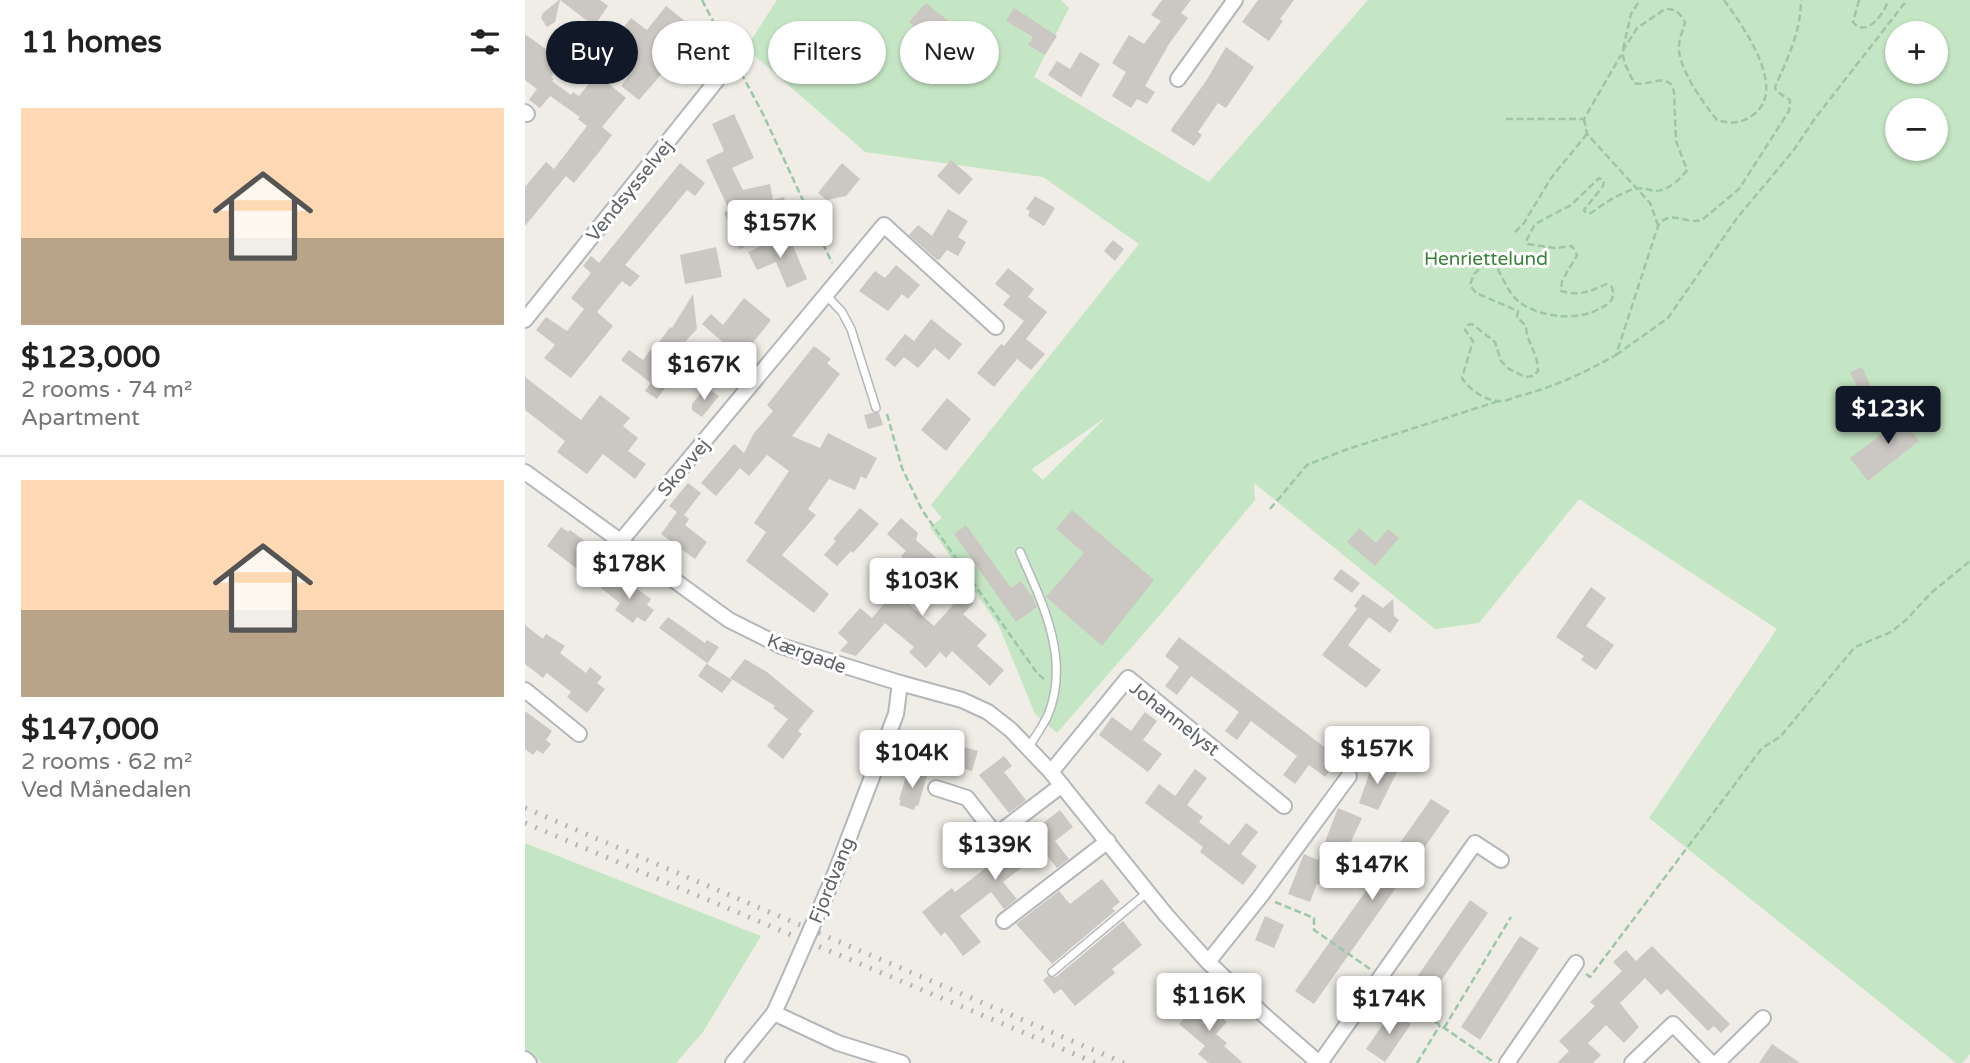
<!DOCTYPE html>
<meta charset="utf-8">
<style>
:root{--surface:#fff;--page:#f6f6f6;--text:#222;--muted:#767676;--line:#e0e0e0;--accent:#111827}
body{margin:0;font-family:"Varela Round",sans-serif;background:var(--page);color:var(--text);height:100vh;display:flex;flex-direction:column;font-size:26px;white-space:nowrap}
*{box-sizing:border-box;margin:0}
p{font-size:23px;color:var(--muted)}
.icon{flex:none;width:38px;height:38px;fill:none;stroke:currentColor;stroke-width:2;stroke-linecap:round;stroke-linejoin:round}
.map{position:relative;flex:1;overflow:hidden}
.panel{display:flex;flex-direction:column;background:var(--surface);width:525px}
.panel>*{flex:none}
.guide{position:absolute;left:21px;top:21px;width:665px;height:63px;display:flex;gap:14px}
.fabs{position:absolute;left:1360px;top:21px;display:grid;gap:14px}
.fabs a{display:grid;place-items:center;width:63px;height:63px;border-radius:50%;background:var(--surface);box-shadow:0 2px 5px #0004;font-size:35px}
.price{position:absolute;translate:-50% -60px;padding:0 16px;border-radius:7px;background:#fff;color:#222;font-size:23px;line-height:46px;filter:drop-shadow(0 2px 4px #0008)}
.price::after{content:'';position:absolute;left:50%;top:42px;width:21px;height:16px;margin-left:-10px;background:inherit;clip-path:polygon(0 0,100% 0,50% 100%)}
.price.on{background:var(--accent);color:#fff}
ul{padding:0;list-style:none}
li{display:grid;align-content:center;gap:14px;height:371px;padding:0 21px}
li+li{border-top:2px solid var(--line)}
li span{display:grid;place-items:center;height:217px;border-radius:0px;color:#555}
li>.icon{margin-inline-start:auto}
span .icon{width:126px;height:126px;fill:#fffc;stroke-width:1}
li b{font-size:30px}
h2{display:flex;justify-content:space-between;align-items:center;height:84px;padding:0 21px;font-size:30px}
.tag{padding:0 24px;border-radius:32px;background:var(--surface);box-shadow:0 2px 5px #0004;font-size:24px;line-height:63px}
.tag.on{background:var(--accent);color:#fff}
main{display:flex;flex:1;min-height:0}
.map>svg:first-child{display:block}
</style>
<main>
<section class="panel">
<h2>11 homes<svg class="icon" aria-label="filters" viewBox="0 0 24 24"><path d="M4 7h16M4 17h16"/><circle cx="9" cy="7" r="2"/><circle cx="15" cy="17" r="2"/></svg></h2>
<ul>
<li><span style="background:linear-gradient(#ffd9b3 60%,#b9a48a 0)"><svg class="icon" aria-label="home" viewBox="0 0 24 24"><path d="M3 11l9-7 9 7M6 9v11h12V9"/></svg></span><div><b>$123,000</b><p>2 rooms · 74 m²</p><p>Apartment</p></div></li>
<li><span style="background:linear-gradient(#ffd9b3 60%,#b9a48a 0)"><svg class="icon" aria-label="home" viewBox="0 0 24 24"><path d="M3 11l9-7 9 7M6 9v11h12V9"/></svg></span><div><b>$147,000</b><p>2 rooms · 62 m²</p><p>Ved Månedalen</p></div></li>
</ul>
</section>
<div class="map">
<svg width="1445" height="1063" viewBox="0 0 1445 1063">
<rect width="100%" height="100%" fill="#efede6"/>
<g fill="#c5e6c4" fill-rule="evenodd">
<path d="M252,0h284l8,8 -35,69 175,105 159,-182h602v1054l-8,9h-6l-307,-245 128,-189 -198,-130 -100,124 -44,6 -181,-146 1,17 -90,109 -108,124 -22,-19 -36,-88 -69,-99 12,-9 -11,-13 208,-261 -96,-67 -178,-25 -119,-104zM1372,33h38v39h-38zM1372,110h38v39h-38zM581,417l-63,63 -11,-10v-1z"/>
<polygon points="0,843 236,936 178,1032 151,1063 17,1063 0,1049"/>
</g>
<g fill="#cbc8c3">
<polygon points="34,0 75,0 83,6 69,26 35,0 30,22 22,27 16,18 18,13"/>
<polygon points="637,0 666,0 656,13 663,18 644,44 620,86 630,92 622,104 612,99 606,108 587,96 601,72 587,63 604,35 619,44 636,21 626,15"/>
<polygon points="733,0 769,0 755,19 758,21 744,41 717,22"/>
<polygon points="401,3 432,28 423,38 436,50 425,62 413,52 416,49 384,22"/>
<polygon points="141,6 161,22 153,31 159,35 134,67 139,71 114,100 96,86 109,69 83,48 106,18 122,30"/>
<polygon points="489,8 532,36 520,55 503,45 508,37 481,21"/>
<polygon points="0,34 37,61 26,77 29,79 27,81 46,95 48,92 54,96 72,74 101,98 77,127 87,135 74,152 49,183 41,176 0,226 0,187 21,162 29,169 62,126 53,119 55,117 25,96 15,108 4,100 12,89 0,80"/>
<polygon points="701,47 729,67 701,108 693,103 673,132 677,135 669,146 646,131 647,128 681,81"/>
<polygon points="555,52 575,64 556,97 523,75 532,61 545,69"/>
<polygon points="209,114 229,158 207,168 218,190 245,184 248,200 259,197 262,210 222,221 231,241 215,249 199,213 204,210 181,160 199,151 187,124"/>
<polygon points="426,160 448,179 434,195 412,176"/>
<polygon points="155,163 180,183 170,196 162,190 100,265 115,276 105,287 97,281 72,312 88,326 46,378 19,358 30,345 11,330 21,317 42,331 59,309 46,298 66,273 58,266 66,256 74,263"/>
<polygon points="317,163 335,179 321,196 302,200 293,193"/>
<polygon points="510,196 530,208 519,226 503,216 505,211 501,209"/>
<polygon points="423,209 443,221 433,237 441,242 433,256 422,250 414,260 411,259 384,235 393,225 407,236"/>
<polygon points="263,234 282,279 262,288 251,262 232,270 223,252"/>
<polygon points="588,240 599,249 590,261 579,251"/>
<polygon points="191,247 197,277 160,284 155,255"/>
<polygon points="371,265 395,285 383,299 377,294 363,311 334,291 350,271 360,278"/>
<polygon points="483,268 509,289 503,297 522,312 501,339 520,354 506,370 492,359 469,387 452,373 476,344 479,346 499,321 478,305 485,296 470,284"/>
<polygon points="168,294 172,329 158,344 161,347 159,349 171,358 158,375 152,371 132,399 120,391 126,383 96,360 104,350 118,360 126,349 128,351 145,327 147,328"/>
<polygon points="219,298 246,320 216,358 177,324 186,314 198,325"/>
<polygon points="406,319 437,344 424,360 410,348 393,368 379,357 370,367 360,359 380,334 389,341"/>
<polygon points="289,346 306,359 302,363 315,374 267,436 295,448 303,433 352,458 341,479 336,476 330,490 304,479 283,509 291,515 257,555 304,594 289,613 221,561 241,532 229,523 264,471 242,455 224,476 215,468 191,496 176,483 209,444 219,453 229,433 248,411 242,405"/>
<polygon points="1337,367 1356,410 1345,414 1325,372"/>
<polygon points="0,377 56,420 75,395 105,418 98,426 113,438 103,451 121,464 110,479 78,454 62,474 32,452 40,441 0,410"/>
<polygon points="181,387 194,396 177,417 167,410 167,404"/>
<polygon points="422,398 446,419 421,451 396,430"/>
<polygon points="1391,409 1400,421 1387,432 1394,441 1343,481 1325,458"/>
<polygon points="347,413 354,413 358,425 343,429 339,415"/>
<polygon points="163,483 176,493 159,515 164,519 160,525 182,542 170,559 136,534 152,512 144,506"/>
<polygon points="335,508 354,524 328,553 326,551 312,566 299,555 311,541 308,539"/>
<polygon points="547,510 629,580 577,646 521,597 559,553 531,529"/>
<polygon points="376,518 393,533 391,540 416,562 380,601 409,626 439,593 448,604 438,614 462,635 452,646 479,670 465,686 427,651 421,658 415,652 401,668 384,652 389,647 360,623 331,656 315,651 323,642 313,633 335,608 347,618 390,568 376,556 381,551 362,534"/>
<polygon points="441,525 486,588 496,581 508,598 512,607 491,622 429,534"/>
<polygon points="36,527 43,532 45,530 64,544 62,547 69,552 55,571 22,546"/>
<polygon points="834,528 851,543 863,529 874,538 850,566 822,542"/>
<polygon points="816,569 835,583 827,593 808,579"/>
<polygon points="84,577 103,591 107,585 126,599 122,605 129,610 120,622 112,617 108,623 90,610 95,603 76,588"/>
<polygon points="1066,587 1081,598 1061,626 1089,645 1071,670 1056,660 1059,656 1031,637"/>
<polygon points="838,594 858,608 868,599 869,616 874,620 865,633 844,617 823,645 856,670 841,688 797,655 832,609 829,606"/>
<polygon points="143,617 180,643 182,640 194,647 182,664 207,680 197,693 173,676 182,663 134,628"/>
<polygon points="0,625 18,639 21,634 40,646 35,653 61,673 65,667 77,677 72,683 80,689 62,713 42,697 46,692 22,673 18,678 0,664"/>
<polygon points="654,637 814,758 800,777 784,765 770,784 758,775 772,756 726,721 712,740 700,731 714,712 666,676 652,695 640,686 654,667 640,656"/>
<polygon points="220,659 242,672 289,711 273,731 277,734 258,759 242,746 263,719 248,708 250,706 205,678"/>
<polygon points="0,711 27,731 21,740 26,744 18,754 12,750 8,755 0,749"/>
<polygon points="620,712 632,721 618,740 637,754 623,772 574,735 587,717 606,731"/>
<polygon points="407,738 453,751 447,771 401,758"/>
<polygon points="479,756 487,766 479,772 501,800 484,813 454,775"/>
<polygon points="848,763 872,772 853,810 834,803"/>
<polygon points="670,769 682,778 662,805 678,817 674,822 704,845 721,823 733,832 716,854 732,866 718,885 675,852 678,847 620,803 634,784 650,796"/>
<polygon points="383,770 402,776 393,806 391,805 389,810 374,805 376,800 374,800"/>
<polygon points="906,799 925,811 789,1004 770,991"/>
<polygon points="813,808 837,818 819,857 815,855 804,883 796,880 794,885 792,884 785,902 763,894 779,854 793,860"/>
<polygon points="535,810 548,827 530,841 544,859 532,868 518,851 478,882 492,899 479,909 466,892 435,916 456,942 438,956 420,932 416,936 397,912 427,888 430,892"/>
<polygon points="577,879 595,902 587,908 590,911 527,964 491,924 534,891 545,904"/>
<polygon points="945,900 963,913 901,1002 883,990"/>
<polygon points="740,916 759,925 749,948 730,940"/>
<polygon points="598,921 617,945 587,969 590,973 550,1006 536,989 529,994 518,980 523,976 531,977"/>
<polygon points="995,936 1014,948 955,1040 936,1027"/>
<polygon points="1127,946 1205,1024 1196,1033 1189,1026 1183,1031 1142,989 1136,995 1120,978 1095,1003 1114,1027 1099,1043 1081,1025 1063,1043 1076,1055 1068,1063 1032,1063 1044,1051 1034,1041 1070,1006 1065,1002 1097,971 1088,962 1101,950 1111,961"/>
<polygon points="684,999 702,1014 698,1019 702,1022 691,1034 702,1043 699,1046 718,1063 684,1063 673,1054 680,1046 654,1024 673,1003 677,1007"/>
<polygon points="867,1011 886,1024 860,1062 841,1049"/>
<polygon points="1247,1044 1275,1063 1234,1063"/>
</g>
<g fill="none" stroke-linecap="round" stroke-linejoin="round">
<g stroke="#b3b7ba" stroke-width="10">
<g id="service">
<polyline points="301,295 317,312 326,329 351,408"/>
<path d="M495,552c22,50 51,107 28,163 -5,11 -13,22 -20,33"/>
<polyline points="527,972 624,891"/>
</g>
</g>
<g stroke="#b3b7ba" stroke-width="18">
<g id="minor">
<polyline points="653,79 710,0"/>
<polyline points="0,112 2,114"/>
<polyline points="0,320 208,60"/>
<polyline points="0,472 204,620 256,646 375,683 437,700 463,712 486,730 526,772 641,915 683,962 740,1016 794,1063"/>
<polyline points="95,542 359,225 471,327"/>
<polyline points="0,690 54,734"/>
<polyline points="526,772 603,678 759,806"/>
<polyline points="411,788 442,798 471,835 537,785"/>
<polyline points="310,874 371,714 375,683"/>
<polyline points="479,921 583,841"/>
<polyline points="683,962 735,897 824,776"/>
<polyline points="249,1013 313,1043 377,1063"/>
<polyline points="0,1059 4,1063"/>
<polyline points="208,1063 249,1013 262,984"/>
<polyline points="795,1063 950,843 976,860"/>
<polyline points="982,1063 1051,963"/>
<polyline points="1107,1063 1148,1024 1186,1063"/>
<polyline points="1192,1063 1238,1018"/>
</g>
</g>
<g stroke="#9dc7a6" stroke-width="2.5" stroke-dasharray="7 3.5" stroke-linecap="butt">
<polyline points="177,0 201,46"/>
<path d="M1199,0c18,25 65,89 29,115 -12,9 -23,9 -36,5 -13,-16 -36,-48 -38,-69 -1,-9 3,-19 6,-28 -3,-9 -11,-15 -20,-14l-28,19 -15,24 3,12 9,19c14,4 24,-8 37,1l3,8 2,49 11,29c-5,8 -20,21 -31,21 -8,-1 -13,-4 -22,-2 -16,5 -29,14 -43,24h-5l-2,-3 19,-24 1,-5 -5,-3 -28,27 -36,19 -9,17 2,3 27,4 17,-2 5,9 -15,26 -1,10c18,5 29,1 45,-7l6,3c3,12 -1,16 -11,21 -23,13 -57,10 -79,-4 -14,-9 -19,-28 -28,-41h-8l-12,11 -4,11 6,8 42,18 -1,6 9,9c0,16 12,26 12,45l-5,5 -7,1 -17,-8 -8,-8 -6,-19 -23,-18 -4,1 -3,5 8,11 -11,37c7,11 22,22 36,23 6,1 15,-3 21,-5 35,-9 65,-23 97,-41l42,-129c12,-18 28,-1 44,-6l37,-31 50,-78 1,-11 -14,-9 -1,-4c12,-27 26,-56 26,-87"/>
<path d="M1334,0l-6,22c13,17 32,-9 35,-22"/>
<polyline points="1098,49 1106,14 1115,0"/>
<polyline points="216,73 238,114 307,263"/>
<polyline points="981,119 1059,119 1096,55"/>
<polyline points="1059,119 1062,134 1125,203 1133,225"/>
<polyline points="990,232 999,223 1026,178 1062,134"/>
<polyline points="1091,355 1143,318 1212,218 1268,151 1291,117 1382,0"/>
<polyline points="362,414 377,468 397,510 512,673 519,679"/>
<polyline points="745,509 782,465 820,450 974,401"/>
<polyline points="750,902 789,918 789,930 845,969"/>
<polyline points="1061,974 1065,977 1237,748 1255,737 1330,647 1366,632 1381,620 1406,593 1445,561"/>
<polyline points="866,991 967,1061"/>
<polyline points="919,1028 986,917"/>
<polyline points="892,1063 915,1025"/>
</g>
<use href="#service" stroke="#fff" stroke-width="7"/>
<use href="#minor" stroke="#fff" stroke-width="14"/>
<g stroke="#b4b5b6" stroke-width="5" stroke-dasharray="2 9" stroke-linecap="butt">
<polyline points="0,808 599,1063"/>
<polyline points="0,823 571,1063"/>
</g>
<g stroke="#b3b7ba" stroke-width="18" stroke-linecap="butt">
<polyline id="minor-bridge" points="262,984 310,874"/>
</g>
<use href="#minor-bridge" stroke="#fff" stroke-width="14"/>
</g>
<g text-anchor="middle" stroke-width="6" stroke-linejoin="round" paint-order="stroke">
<g font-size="19" fill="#5e6266" stroke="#fff">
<text transform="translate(104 190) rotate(-51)" y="7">Vendsysselvej</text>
<text transform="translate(158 467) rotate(-50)" y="7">Skovvej</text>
<text transform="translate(282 653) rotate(20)" y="7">Kærgade</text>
<text transform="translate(650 718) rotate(38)" y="7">Johannelyst</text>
<text transform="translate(306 880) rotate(-68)" y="7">Fjordvang</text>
</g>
<g font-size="19" fill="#388338" stroke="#fff">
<text x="961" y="265">Henriettelund</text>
</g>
</g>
</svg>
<div class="fabs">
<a>+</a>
<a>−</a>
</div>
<b class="price" style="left:255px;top:260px">$157K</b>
<b class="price" style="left:179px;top:402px">$167K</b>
<b class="price on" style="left:1363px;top:446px">$123K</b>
<b class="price" style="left:104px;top:601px">$178K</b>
<b class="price" style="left:397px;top:618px">$103K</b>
<b class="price" style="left:852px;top:786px">$157K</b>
<b class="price" style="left:387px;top:790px">$104K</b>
<b class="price" style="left:470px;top:882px">$139K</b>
<b class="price" style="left:847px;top:902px">$147K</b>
<b class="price" style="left:684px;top:1033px">$116K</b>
<b class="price" style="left:864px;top:1036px">$174K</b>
<div class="guide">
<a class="tag on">Buy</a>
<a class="tag">Rent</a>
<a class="tag">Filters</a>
<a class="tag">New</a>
</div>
</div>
</main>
